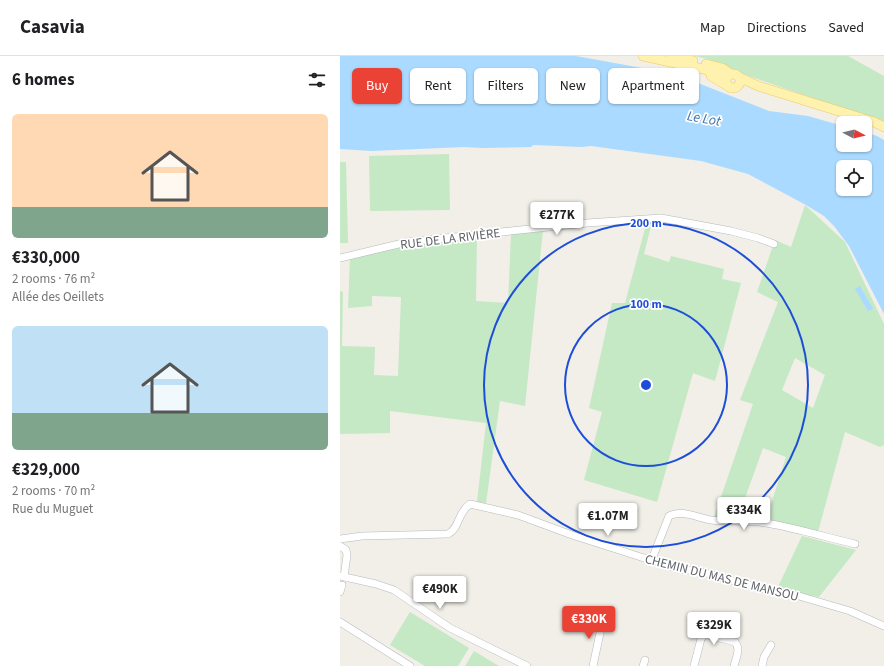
<!DOCTYPE html>
<meta charset="utf-8">
<style>
:root{--surface:#fff;--page:#f2f2f2;--text:#202124;--muted:#757577;--line:#e0e0e0;--accent:#ea4335}
body{margin:0;font-family:"Source Sans 3",sans-serif;background:var(--page);color:var(--text);height:100vh;display:flex;flex-direction:column;font-size:15px;white-space:nowrap}
*{box-sizing:border-box;margin:0}
p{font-size:13px;color:var(--muted)}
.icon{flex:none;width:22px;height:22px;fill:none;stroke:currentColor;stroke-width:2;stroke-linecap:round;stroke-linejoin:round}
.map{position:relative;flex:1;overflow:hidden}
.drawer{display:flex;flex-direction:column;background:var(--surface);width:340px}
.drawer>*{flex:none}
.guide{position:absolute;left:12px;top:12px;width:380px;height:36px;display:flex;gap:8px}
.needle{width:26px;rotate:97deg}
.controls{position:absolute;left:496px;top:60px;display:grid;gap:8px}
.controls a{display:grid;place-items:center;width:36px;height:36px;border-radius:6px;background:var(--surface);box-shadow:0 1px 3px #0004;font-size:20px}
.price{position:absolute;translate:-50% -34px;padding:0 9px;border-radius:4px;background:#fff;color:#222;font-size:13px;line-height:26px;filter:drop-shadow(0 1px 2px #0008)}
.price::after{content:'';position:absolute;left:50%;top:24px;width:12px;height:9px;margin-left:-6px;background:inherit;clip-path:polygon(0 0,100% 0,50% 100%)}
.price.on{background:var(--accent);color:#fff}
ul{padding:0;list-style:none}
li{display:grid;align-content:center;gap:8px;height:212px;padding:0 12px}
li span{display:grid;place-items:center;height:124px;border-radius:6px;color:#555}
li>.icon{margin-inline-start:auto}
span .icon{width:72px;height:72px;fill:#fffc;stroke-width:1}
li b{font-size:17px}
h2{display:flex;justify-content:space-between;align-items:center;height:48px;padding:0 12px;font-size:17px}
.chip{padding:0 14px;border-radius:6px;background:var(--surface);box-shadow:0 1px 3px #0004;font-size:14px;line-height:36px}
.chip.on{background:var(--accent);color:#fff}
header{display:flex;align-items:center;gap:24px;box-sizing:border-box;height:56px;padding:0 20px;background:var(--surface);border-bottom:1px solid var(--line)}
header strong{font-size:19px}
nav{display:flex;gap:22px;margin-inline-start:auto;font-size:14px}
main{display:flex;flex:1;min-height:0}
.map>svg:first-child{display:block}
</style>
<header>
<strong>Casavia</strong>
<nav><a>Map</a><a>Directions</a><a>Saved</a></nav>
</header>
<main>
<section class="drawer">
<h2>6 homes<svg class="icon" aria-label="filters" viewBox="0 0 24 24"><path d="M4 7h16M4 17h16"/><circle cx="9" cy="7" r="2"/><circle cx="15" cy="17" r="2"/></svg></h2>
<ul>
<li><span style="background:linear-gradient(#ffd9b3 75%,#7fa58c 0)"><svg class="icon" aria-label="home" viewBox="0 0 24 24"><path d="M3 11l9-7 9 7M6 9v11h12V9"/></svg></span><div><b>€330,000</b><p>2 rooms · 76 m²</p><p>Allée des Oeillets</p></div></li>
<li><span style="background:linear-gradient(#bfe0f5 70%,#7fa58c 0)"><svg class="icon" aria-label="home" viewBox="0 0 24 24"><path d="M3 11l9-7 9 7M6 9v11h12V9"/></svg></span><div><b>€329,000</b><p>2 rooms · 70 m²</p><p>Rue du Muguet</p></div></li>
</ul>
</section>
<div class="map">
<svg width="544" height="610" viewBox="0 0 544 610">
<rect width="100%" height="100%" fill="#f1efe8"/>
<g fill="#c5e8c5" fill-rule="evenodd">
<polygon points="355,0 508,0 544,20 544,67 403,18 367,3"/>
<polygon points="109,98 110,154 30,155 29,100"/>
<polygon points="0,106 6,106 8,187 0,187"/>
<path d="M465,149l40,37 39,82v121l-4,2 -35,-15 -27,100 -52,-12 20,-63 -23,-9 -24,67 -16,4 -9,-2 39,-113 -13,-4 38,-98 -21,-10 18,-52 16,7zM455,302l30,17 -12,33 -31,-18z"/>
<polygon points="307,165 312,167 311,170 304,198 329,206 331,200 384,213 382,223 401,227 375,325 353,317 317,446 244,424 262,356 249,352 272,247 285,247"/>
<polygon points="203,174 185,350 160,345 146,447 137,446 146,367 50,355 50,377 0,378 0,235 3,236 2,290 35,291 34,319 58,320 61,241 32,240 32,250 8,252 10,202 72,188 137,181 136,245 168,247 171,178"/>
<polygon points="462,480 516,494 479,541 437,533"/>
<polygon points="70,556 129,592 118,610 85,610 50,589"/>
<polygon points="134,595 159,610 125,610"/>
</g>
<g fill="#aadaff" fill-rule="evenodd">
<path d="M0,0h236l99,18 94,37 39,5 35,10v19h22v-13l12,4 7,4v174l-35,-68 -15,-20 -10,-10 -18,-11 -58,-31 -47,-13 -110,-15 -9,1 -49,-2 -2,2 -48,1 -19,-1 -93,4 -31,-2zM503,111h22v22h-22z"/>
<polygon points="520,230 533,253 528,255 515,233"/>
</g>
<g fill="none" stroke-linecap="round" stroke-linejoin="round">
<g stroke="#b5b8bc" stroke-width="8">
<g id="minor">
<polyline points="0,202 67,186 247,167 321,162 391,175 418,182 434,188"/>
<path d="M0,483l22,-3 86,-2c12,-6 9,-21 22,-30l48,11 54,20 72,23 8,1 23,9 31,5 57,16 29,5 58,17 34,15"/>
<polyline points="0,490 6,494 7,499 4,521"/>
<path d="M312,503l17,-43c12,-7 29,2 42,4 18,2 37,0 55,3 30,5 59,14 89,21"/>
<polyline points="0,520 36,528 54,534 110,572 187,610"/>
<polyline points="0,536 2,529"/>
<polyline points="0,566 70,610"/>
<polyline points="253,610 263,563"/>
<polyline points="303,610 305,604"/>
<path d="M354,610l7,-27 3,-4h4l27,7c6,7 1,16 -1,24"/>
<polyline points="422,610 424,601 431,589"/>
</g>
</g>
<g stroke="#f2c960" stroke-width="10">
<g id="major">
<polyline points="303,0 363,13 387,21"/>
<polyline points="331,0 353,5"/>
<polyline points="366,8 382,12 391,18"/>
<circle cx="393" cy="25" r="7"/>
<polyline points="371,20 388,30"/>
<polyline points="399,21 418,30 534,66 544,71"/>
</g>
</g>
<use href="#minor" stroke="#fff" stroke-width="7"/>
<use href="#major" stroke="#fff2af" stroke-width="9"/>
</g>
<g fill="none" stroke="#1d4ed8" stroke-width="2">
<circle cx="306" cy="329" r="81"/>
<circle cx="306" cy="329" r="162"/>
</g>
<g text-anchor="middle" stroke-width="3.5" stroke-linejoin="round" paint-order="stroke">
<g font-size="13" fill="#5f6368" stroke="#fff">
<text transform="translate(110 182) rotate(-7)" y="5">RUE DE LA RIVIÈRE</text>
<text transform="translate(382 521) rotate(14)" y="5">CHEMIN DU MAS DE MANSOU</text>
</g>
<g font-size="14" font-style="italic" fill="#4174aa" stroke="#fff">
<text transform="translate(364 62) rotate(10)" y="5">Le Lot</text>
</g>
</g>
<circle cx="306" cy="329" r="6" fill="#1d4ed8" stroke="#fff" stroke-width="2"/>
<g font-size="12" text-anchor="middle" font-weight="bold" fill="#1d4ed8" stroke="#fff" stroke-width="3.5" stroke-linejoin="round" paint-order="stroke">
<text x="306" y="171">200 m</text>
<text x="306" y="252">100 m</text>
</g>
</svg>
<div class="controls">
<a><svg class="needle" viewBox="-14 -14 28 28"><path d="M0-13l5 13h-10z" fill="#e53935"/><path d="M0 13l5-13h-10z" fill="#757577"/></svg></a>
<a><svg class="icon" aria-label="locate" viewBox="0 0 24 24"><circle cx="12" cy="12" r="6"/><path d="M12 2v4M12 18v4M2 12h4M18 12h4"/></svg></a>
</div>
<b class="price" style="left:217px;top:180px">€277K</b>
<b class="price" style="left:404px;top:475px">€334K</b>
<b class="price" style="left:268px;top:481px">€1.07M</b>
<b class="price" style="left:100px;top:554px">€490K</b>
<b class="price on" style="left:249px;top:584px">€330K</b>
<b class="price" style="left:374px;top:590px">€329K</b>
<div class="guide">
<a class="chip on">Buy</a>
<a class="chip">Rent</a>
<a class="chip">Filters</a>
<a class="chip">New</a>
<a class="chip">Apartment</a>
</div>
</div>
</main>
